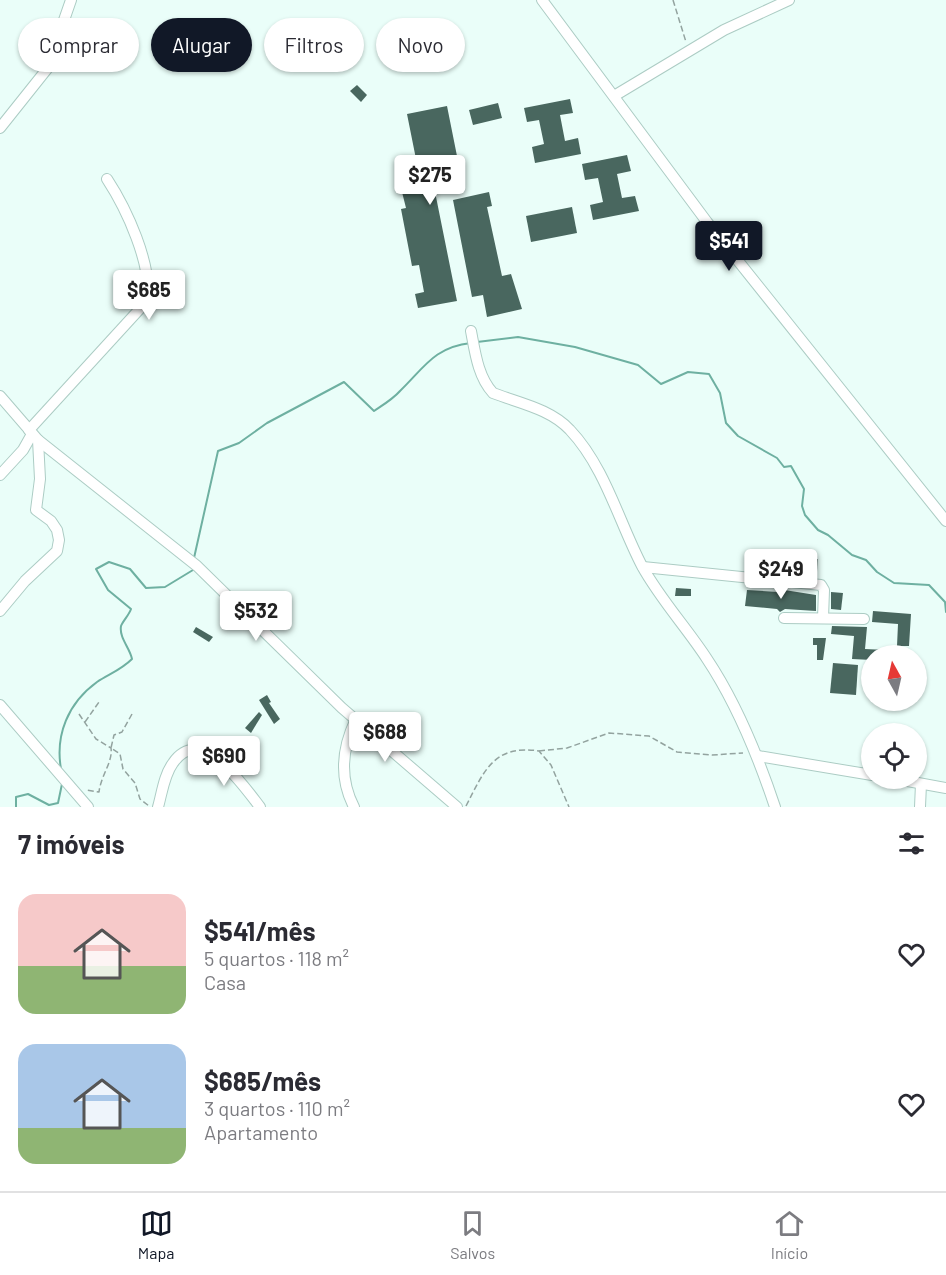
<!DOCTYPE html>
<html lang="pt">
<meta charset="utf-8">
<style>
:root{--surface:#fff;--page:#f2f2f3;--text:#2b2b33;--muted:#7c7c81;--line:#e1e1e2;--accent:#111827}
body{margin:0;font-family:Barlow,sans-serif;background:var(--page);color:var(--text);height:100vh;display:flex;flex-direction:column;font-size:22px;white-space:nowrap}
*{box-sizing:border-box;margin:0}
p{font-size:20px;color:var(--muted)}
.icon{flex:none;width:33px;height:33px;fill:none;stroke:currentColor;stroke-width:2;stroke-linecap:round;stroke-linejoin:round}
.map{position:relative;height:807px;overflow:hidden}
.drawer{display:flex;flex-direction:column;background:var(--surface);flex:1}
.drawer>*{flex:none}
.guide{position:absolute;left:18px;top:18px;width:600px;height:54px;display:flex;gap:12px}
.needle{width:39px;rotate:352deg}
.controls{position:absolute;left:861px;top:645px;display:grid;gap:12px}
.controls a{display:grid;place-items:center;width:66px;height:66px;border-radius:50%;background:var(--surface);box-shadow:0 2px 4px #0004;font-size:30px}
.price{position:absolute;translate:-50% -51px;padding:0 14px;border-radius:6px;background:#fff;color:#222;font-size:20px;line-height:39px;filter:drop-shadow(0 2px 3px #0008)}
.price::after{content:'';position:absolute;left:50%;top:36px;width:18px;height:14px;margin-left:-9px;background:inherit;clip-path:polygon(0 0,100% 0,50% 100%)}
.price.current{background:var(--accent);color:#fff}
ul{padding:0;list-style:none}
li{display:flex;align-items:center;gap:18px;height:150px;padding:0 18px}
li span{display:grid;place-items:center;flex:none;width:168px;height:120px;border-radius:18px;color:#555}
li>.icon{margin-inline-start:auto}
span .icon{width:72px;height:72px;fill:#fffc;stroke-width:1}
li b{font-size:26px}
h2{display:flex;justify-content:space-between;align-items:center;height:72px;padding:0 18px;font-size:26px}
.pill{padding:0 21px;border-radius:27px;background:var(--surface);box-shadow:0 2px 4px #0004;font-size:21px;line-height:54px}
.pill.current{background:var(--accent);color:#fff}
.tabs{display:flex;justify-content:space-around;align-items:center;height:84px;border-top:2px solid var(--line);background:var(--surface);font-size:16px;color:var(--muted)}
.tabs a{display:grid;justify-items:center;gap:3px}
.tabs .current{color:var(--accent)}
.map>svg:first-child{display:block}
</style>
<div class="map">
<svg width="946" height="807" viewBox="0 0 946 807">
<rect width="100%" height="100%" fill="#eafef9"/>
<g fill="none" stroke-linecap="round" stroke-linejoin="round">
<g stroke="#6eb0a1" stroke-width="2">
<polyline points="477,342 518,337 575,347 638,365 661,384 688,372 709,374 720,393 726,423 738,436 777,458 784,467 791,466 804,489 802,506 805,515 818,530 828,535 852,555 866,560 877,572 894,583 929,585 945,602 946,612"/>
<path d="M194,558l24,-107 21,-8 28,-20 77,-41 30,29c9,-6 19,-12 26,-20 24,-23 34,-44 71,-48"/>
<path d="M61,769c-6,-34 7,-66 36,-87 12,-8 24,-12 35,-23 -2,-11 -13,-21 -11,-33 2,-5 8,-11 10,-17l-23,-19 -12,-21 13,-7 21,7 16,19 19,-1 28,-17v-4"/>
<polyline points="16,807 16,797 28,794 49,805 58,803 62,784"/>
</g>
</g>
<g fill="#49675f">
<polygon points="357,85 367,95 361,102 350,91"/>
<polygon points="570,99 573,113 560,115 565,141 578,138 581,154 535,163 532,147 544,144 539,120 527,122 524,108"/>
<polygon points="498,103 502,118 473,125 469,110"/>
<polygon points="447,106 459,166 431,172 457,301 418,308 415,294 424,292 419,265 412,266 401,209 406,208 401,188 421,184 407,114"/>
<polygon points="627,155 631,171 617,174 622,198 635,196 639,211 593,220 590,205 603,202 598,178 585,180 582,164"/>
<polygon points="489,192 492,206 487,207 502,276 511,274 522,309 487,317 483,295 472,297 453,200"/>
<polygon points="572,207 577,233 531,242 526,216"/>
<polygon points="791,557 818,559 817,572 814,575 790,571"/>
<polygon points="748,560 774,562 773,570 747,568"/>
<polygon points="676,588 691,589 691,596 675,596"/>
<polygon points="778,589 816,595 816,611 785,609 780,612 777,609 745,606 747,590 778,592"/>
<polygon points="831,592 843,593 841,610 831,609"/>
<polygon points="873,611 911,614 909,646 897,646 898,624 872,622"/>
<polygon points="832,626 867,627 865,649 886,650 885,656 872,656 872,660 852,659 854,636 831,634"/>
<polygon points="196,627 213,637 209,642 193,632"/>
<polygon points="813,638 826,638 823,660 817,660 817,645 813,645"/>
<polygon points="833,663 858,665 856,695 830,693"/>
<polygon points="267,695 271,702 269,703 280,719 274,724 259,700"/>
<polygon points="259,712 262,715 251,733 245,728"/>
</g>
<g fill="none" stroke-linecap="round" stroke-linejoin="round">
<g stroke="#acccc4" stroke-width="12">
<g id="minor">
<polyline points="542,0 707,222 946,521"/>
<polyline points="614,96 724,30 789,0"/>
<polyline points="0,128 47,69 71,0"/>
<path d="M471,331c4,21 7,46 22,62 26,10 58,16 77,37 35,37 49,92 72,136 18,33 45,62 65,93 30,45 51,97 68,148"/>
<polyline points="0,396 38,440 197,566 342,708 457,807"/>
<path d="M29,430l118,-129c6,-36 -21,-93 -40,-122"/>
<polyline points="0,475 23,450 32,434"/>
<polyline points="643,567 821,585 824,590 823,618"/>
<polyline points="0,611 25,581 57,551 59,540 57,530 51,521 36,510 40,479 38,440"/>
<polyline points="784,618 864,619"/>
<polyline points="0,705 88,807"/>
<polyline points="758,756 872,775"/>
<polyline points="891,778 946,788"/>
<path d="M158,807c4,-14 6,-32 15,-44 28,-40 70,22 87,44"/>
<path d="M354,807c-15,-29 -12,-59 2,-88"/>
<polyline points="920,807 921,784"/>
</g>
</g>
<g stroke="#93a39f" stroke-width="1.5" stroke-dasharray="6 3" stroke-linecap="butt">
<polyline points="673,0 686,42"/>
<path d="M79,714l17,25 15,9c2,14 -10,27 -12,44l-13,-2"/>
<polyline points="132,714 122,732 114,735 111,748 120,754 123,769 135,783 140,799 149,806"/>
<polyline points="85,722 99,702"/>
<polyline points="539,751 567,748 609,733 649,736 677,752 712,755 743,753"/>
<path d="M466,806c18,-35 28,-62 73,-55l12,14 18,42"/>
</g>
<use href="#minor" stroke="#fff" stroke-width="10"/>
</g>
</svg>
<div class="controls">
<a><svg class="needle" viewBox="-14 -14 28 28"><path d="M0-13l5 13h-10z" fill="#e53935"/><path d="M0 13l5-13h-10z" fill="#7c7c81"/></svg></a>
<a><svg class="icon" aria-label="locate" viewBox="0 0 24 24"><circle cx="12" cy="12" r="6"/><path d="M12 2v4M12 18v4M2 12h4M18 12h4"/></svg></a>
</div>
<b class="price" style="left:430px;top:206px">$275</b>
<b class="price current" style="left:729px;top:272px">$541</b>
<b class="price" style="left:149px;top:321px">$685</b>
<b class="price" style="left:781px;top:600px">$249</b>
<b class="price" style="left:256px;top:642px">$532</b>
<b class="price" style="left:385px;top:763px">$688</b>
<b class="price" style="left:224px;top:787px">$690</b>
<div class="guide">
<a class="pill">Comprar</a>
<a class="pill current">Alugar</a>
<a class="pill">Filtros</a>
<a class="pill">Novo</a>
</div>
</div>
<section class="drawer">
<h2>7 imóveis<svg class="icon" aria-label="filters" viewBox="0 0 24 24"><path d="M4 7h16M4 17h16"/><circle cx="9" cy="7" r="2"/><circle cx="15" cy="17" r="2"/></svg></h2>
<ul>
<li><span style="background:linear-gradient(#f6c9c9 60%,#8fb573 0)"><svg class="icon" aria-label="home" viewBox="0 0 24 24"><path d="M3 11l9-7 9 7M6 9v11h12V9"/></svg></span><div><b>$541/mês</b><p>5 quartos · 118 m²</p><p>Casa</p></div><svg class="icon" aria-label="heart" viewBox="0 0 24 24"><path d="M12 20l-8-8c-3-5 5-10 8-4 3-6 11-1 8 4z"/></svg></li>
<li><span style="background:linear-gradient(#a9c7e8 70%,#8fb573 0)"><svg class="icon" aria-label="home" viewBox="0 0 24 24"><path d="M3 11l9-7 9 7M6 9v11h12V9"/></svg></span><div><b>$685/mês</b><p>3 quartos · 110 m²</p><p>Apartamento</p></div><svg class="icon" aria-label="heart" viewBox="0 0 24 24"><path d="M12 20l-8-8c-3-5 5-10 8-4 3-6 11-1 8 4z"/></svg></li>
</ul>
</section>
<nav class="tabs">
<a class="current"><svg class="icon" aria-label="map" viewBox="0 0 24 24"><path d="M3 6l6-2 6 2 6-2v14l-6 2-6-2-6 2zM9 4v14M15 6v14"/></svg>Mapa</a>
<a><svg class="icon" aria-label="saved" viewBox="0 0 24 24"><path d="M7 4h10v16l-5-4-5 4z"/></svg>Salvos</a>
<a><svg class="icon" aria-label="home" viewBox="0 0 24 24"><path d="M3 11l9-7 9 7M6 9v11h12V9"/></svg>Início</a>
</nav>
